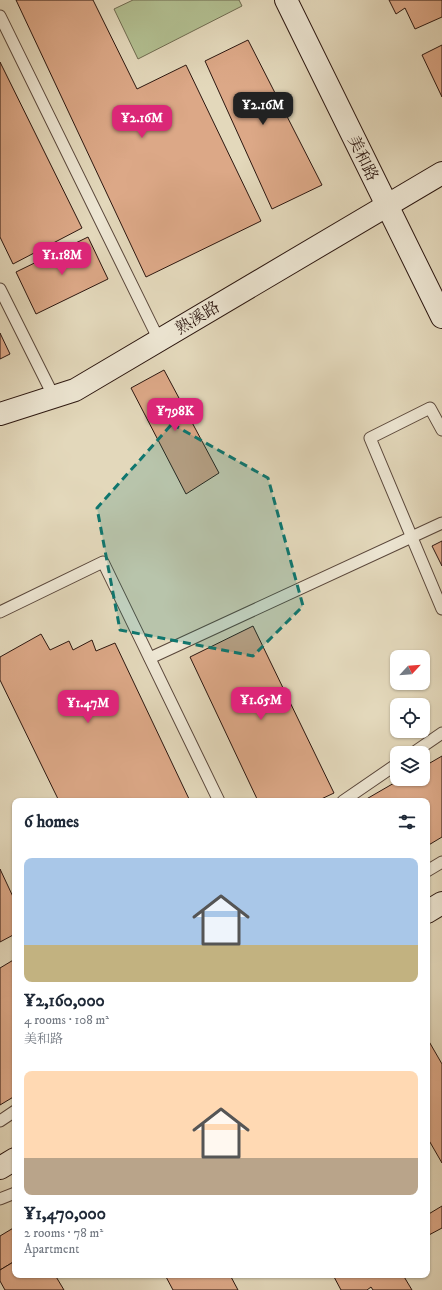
<!DOCTYPE html>
<meta charset="utf-8">
<style>
:root{--surface:#fff;--page:#f2f2f3;--text:#1f2937;--muted:#747a83;--accent:#db2777}
body{margin:0;font-family:"IM FELL DW Pica","Noto Serif SC",serif;background:var(--page);color:var(--text);height:100vh;display:flex;flex-direction:column;font-size:15px;white-space:nowrap}
*{box-sizing:border-box;margin:0}
p{font-size:13px;color:var(--muted)}
.icon{flex:none;width:22px;height:22px;fill:none;stroke:currentColor;stroke-width:2;stroke-linecap:round;stroke-linejoin:round}
.map{position:relative;flex:1;overflow:hidden}
.details{position:absolute;left:12px;top:798px;width:418px;height:480px;display:flex;flex-direction:column;background:var(--surface);border-radius:8px;box-shadow:0 1px 3px #0004}
.details>*{flex:none}
.needle{width:26px;rotate:64deg}
.fabs{position:absolute;left:390px;top:650px;display:grid;gap:8px}
.fabs a{display:grid;place-items:center;width:40px;height:40px;border-radius:8px;background:var(--surface);box-shadow:0 1px 3px #0004;font-size:20px}
.price{position:absolute;translate:-50% -34px;padding:0 9px;border-radius:8px;background:var(--accent);color:#fff;font-size:13px;line-height:26px;filter:drop-shadow(0 1px 2px #0008)}
.price::after{content:'';position:absolute;left:50%;top:24px;width:12px;height:9px;margin-left:-6px;background:inherit;clip-path:polygon(0 0,100% 0,50% 100%)}
.price.selected{background:#222;color:#fff}
ul{padding:0;list-style:none}
li{display:grid;align-content:center;gap:8px;height:212px;padding:0 12px}
li span{display:grid;place-items:center;height:124px;border-radius:8px;color:#555}
li>.icon{margin-inline-start:auto}
span .icon{width:72px;height:72px;fill:#fffc;stroke-width:1}
li b{font-size:17px}
h2{display:flex;justify-content:space-between;align-items:center;height:48px;padding:0 12px;font-size:17px}
.map>svg:first-child{display:block}
</style>
<div class="map">
<svg width="442" height="1290" viewBox="0 0 442 1290">
<rect width="100%" height="100%" fill="#e3d8bb"/>
<filter id="stains"><feTurbulence type="fractalNoise" baseFrequency=".005" numOctaves="4"/><feColorMatrix values="0 0 0 0 .2 0 0 0 0 .09 0 0 0 0 .02 0 0 0 .5 -.17"/></filter>
<radialGradient id="worn" r=".72"><stop offset=".6" stop-color="#630" stop-opacity="0"/><stop offset="1" stop-color="#630" stop-opacity=".3"/></radialGradient>
<polygon fill="#b2bf91" stroke="#6f6b50" points="133,0 239,0 242,6 138,59 114,9"/>
<g fill="#dca887" stroke="#2c1710">
<polygon points="16,0 93,0 137,89 186,65 261,221 146,277"/>
<polygon points="389,0 442,0 442,17 415,29 405,8 396,14"/>
<polygon points="248,40 322,185 272,209 205,61"/>
<polygon points="442,45 442,97 422,55"/>
<polygon points="0,62 82,228 13,264 0,237"/>
<polygon points="88,237 108,279 36,314 16,272"/>
<polygon points="0,333 10,354 0,359"/>
<polygon points="164,370 219,473 186,494 131,388"/>
<polygon points="442,541 442,566 432,546"/>
<polygon points="253,626 334,793 317,801 258,801 190,657"/>
<polygon points="41,634 50,650 69,641 73,650 92,640 96,651 115,643 190,801 59,801 0,680 0,657"/>
<polygon points="442,756 442,837 427,846 427,801 363,801 401,779 423,779 423,767"/>
<polygon points="0,869 15,901 15,934 0,942"/>
<polygon points="15,959 15,1096 0,1105 0,968"/>
<polygon points="427,1038 442,1064 442,1163 427,1137"/>
<polygon points="442,1206 442,1228 427,1236 427,1215"/>
<polygon points="15,1227 15,1261 0,1270 0,1236"/>
<polygon points="15,1261 15,1275 55,1275 64,1290 5,1290 0,1281 0,1270"/>
<polygon points="165,1275 230,1275 238,1290 173,1290"/>
<polygon points="333,1275 403,1275 412,1290 373,1290 371,1287 367,1290 341,1290"/>
</g>
<g fill="none" stroke-linecap="round" stroke-linejoin="round">
<g stroke="#5a473b" stroke-width="13">
<g id="lane">
<polyline points="0,16 159,340"/>
<polyline points="0,289 54,397"/>
<polyline points="442,430 430,408 370,438 442,609"/>
<polyline points="0,612 103,562 219,801"/>
<polyline points="150,658 442,523"/>
<polyline points="413,753 442,733"/>
<polyline points="343,801 397,764"/>
<polyline points="427,871 442,862"/>
<polyline points="0,1121 15,1111"/>
<polyline points="0,1199 15,1193"/>
</g>
</g>
<g stroke="#2c1710" stroke-width="24">
<g id="secondary">
<polyline points="286,0 442,317"/>
<polyline points="0,414 75,390 442,173"/>
<polyline points="427,912 442,903"/>
<polyline points="0,1168 15,1159"/>
</g>
</g>
<use href="#lane" stroke="#ede6d3" stroke-width="11"/>
<use href="#secondary" stroke="#ede6d3" stroke-width="22"/>
</g>
<path fill="#0f766e" fill-opacity="0.2" stroke="#0f766e" stroke-width="3" stroke-dasharray="8 5" stroke-linejoin="round" d="M172,424l96,54 35,128 -50,50 -133,-26 -23,-122z"/>
<g text-anchor="middle" stroke-width="3" stroke-linejoin="round" paint-order="stroke">
<g font-size="16" fill="#2c1710" stroke="#ede6d3">
<text transform="translate(364 158) rotate(64)" y="6">美和路</text>
<text transform="translate(197 317) rotate(-31)" y="6">熟溪路</text>
</g>
</g>
<rect width="100%" height="100%" filter="url(#stains)"/>
<rect width="100%" height="100%" fill="url(#worn)"/>
</svg>
<div class="fabs">
<a><svg class="needle" viewBox="-14 -14 28 28"><path d="M0-13l5 13h-10z" fill="#e53935"/><path d="M0 13l5-13h-10z" fill="#747a83"/></svg></a>
<a><svg class="icon" aria-label="locate" viewBox="0 0 24 24"><circle cx="12" cy="12" r="6"/><path d="M12 2v4M12 18v4M2 12h4M18 12h4"/></svg></a>
<a><svg class="icon" aria-label="layers" viewBox="0 0 24 24"><path d="M12 4l9 5-9 5-9-5zM3 14l9 5 9-5"/></svg></a>
</div>
<b class="price selected" style="left:263px;top:126px">¥2.16M</b>
<b class="price" style="left:142px;top:139px">¥2.16M</b>
<b class="price" style="left:62px;top:276px">¥1.18M</b>
<b class="price" style="left:175px;top:432px">¥798K</b>
<b class="price" style="left:261px;top:721px">¥1.65M</b>
<b class="price" style="left:88px;top:724px">¥1.47M</b>
<section class="details">
<h2>6 homes<svg class="icon" aria-label="filters" viewBox="0 0 24 24"><path d="M4 7h16M4 17h16"/><circle cx="9" cy="7" r="2"/><circle cx="15" cy="17" r="2"/></svg></h2>
<ul>
<li><span style="background:linear-gradient(#a9c7e8 70%,#c2b280 0)"><svg class="icon" aria-label="home" viewBox="0 0 24 24"><path d="M3 11l9-7 9 7M6 9v11h12V9"/></svg></span><div><b>¥2,160,000</b><p>4 rooms · 108 m²</p><p>美和路</p></div></li>
<li><span style="background:linear-gradient(#ffd9b3 70%,#b9a48a 0)"><svg class="icon" aria-label="home" viewBox="0 0 24 24"><path d="M3 11l9-7 9 7M6 9v11h12V9"/></svg></span><div><b>¥1,470,000</b><p>2 rooms · 78 m²</p><p>Apartment</p></div></li>
</ul>
</section>
</div>
